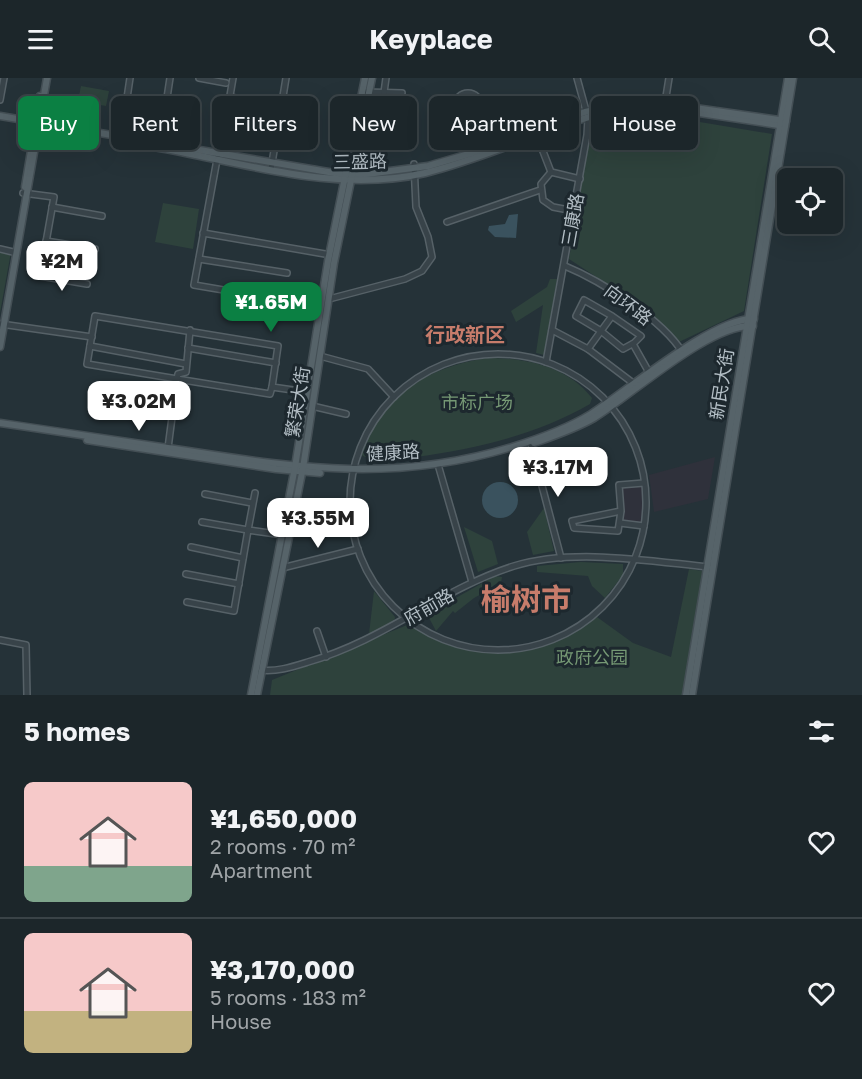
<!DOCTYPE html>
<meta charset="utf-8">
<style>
:root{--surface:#1c262a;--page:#252e32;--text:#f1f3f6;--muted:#a0a5a8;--line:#3a4347;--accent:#0b8043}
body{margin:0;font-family:"Golos Text","Noto Sans SC",sans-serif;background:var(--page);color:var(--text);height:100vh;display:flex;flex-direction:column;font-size:22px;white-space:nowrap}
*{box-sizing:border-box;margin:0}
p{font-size:20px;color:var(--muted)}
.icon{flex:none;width:33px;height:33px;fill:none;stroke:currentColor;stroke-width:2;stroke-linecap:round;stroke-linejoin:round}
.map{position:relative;height:617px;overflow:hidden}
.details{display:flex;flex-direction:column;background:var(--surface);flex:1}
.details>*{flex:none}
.top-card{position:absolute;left:18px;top:18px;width:826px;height:54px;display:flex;gap:12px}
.tools{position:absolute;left:777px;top:90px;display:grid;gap:12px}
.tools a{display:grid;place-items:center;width:66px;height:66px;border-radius:9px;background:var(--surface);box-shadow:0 6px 24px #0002,0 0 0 2px var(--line);font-size:30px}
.price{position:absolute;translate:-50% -51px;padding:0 14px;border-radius:12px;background:#fff;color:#222;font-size:20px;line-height:39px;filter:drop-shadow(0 2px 3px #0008)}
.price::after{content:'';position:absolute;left:50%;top:36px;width:18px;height:14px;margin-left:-9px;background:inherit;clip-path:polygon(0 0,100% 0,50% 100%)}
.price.on{background:var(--accent);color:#fff}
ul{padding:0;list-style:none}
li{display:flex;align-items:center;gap:18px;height:150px;padding:0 24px}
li+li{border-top:2px solid var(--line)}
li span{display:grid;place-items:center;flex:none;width:168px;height:120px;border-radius:9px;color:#555}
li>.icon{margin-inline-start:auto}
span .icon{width:72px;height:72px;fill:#fffc;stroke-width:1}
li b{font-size:26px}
h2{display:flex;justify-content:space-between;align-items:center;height:72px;padding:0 24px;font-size:26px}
.tag{padding:0 21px;border-radius:9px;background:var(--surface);box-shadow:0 6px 24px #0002,0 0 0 2px var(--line);font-size:21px;line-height:54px}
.tag.on{background:var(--accent);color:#fff}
header{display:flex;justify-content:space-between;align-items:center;height:78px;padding:0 24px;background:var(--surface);font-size:27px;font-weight:700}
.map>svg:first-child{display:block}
</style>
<header><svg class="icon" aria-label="menu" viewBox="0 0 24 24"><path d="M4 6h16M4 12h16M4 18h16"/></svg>Keyplace<svg class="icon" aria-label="search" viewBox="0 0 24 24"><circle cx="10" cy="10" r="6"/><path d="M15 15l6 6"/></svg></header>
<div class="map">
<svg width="862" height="617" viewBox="0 0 862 617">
<rect width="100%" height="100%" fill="#253238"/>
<g fill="#2f313b">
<polygon points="715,379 708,421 654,434 649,397"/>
<polygon points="644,405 644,448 620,445 619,407"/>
</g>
<g fill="#2e423c">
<polygon points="81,8 109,13 106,28 78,23"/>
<path d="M633,38h31l108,18 -28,177 -65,31 -31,-31 -79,-52 21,-126c9,-16 27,-15 43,-17z"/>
<polygon points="163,125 199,131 193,171 155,164"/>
<polygon points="0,172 11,174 0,235"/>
<polygon points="550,201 557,201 544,277 536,275 543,227 516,244 511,233 547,209"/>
<path d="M487,280c39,0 80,8 105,40l-2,6c-54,31 -114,45 -175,53 -21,2 -39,8 -57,-4 23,-57 69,-86 129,-95z"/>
<polygon points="544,430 554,473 533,477 527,454"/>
<polygon points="464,449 492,463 498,486 478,494"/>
<polygon points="581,484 623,486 623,497 605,520 592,508 588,498 537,494 537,488"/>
<path d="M689,491l14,2 -19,124h-414l2,-15 140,-57c41,26 92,35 139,17 15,-7 30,-16 46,-23l36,26 38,14z"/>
<polygon points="495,498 502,499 501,505 474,520 455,535 453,533 436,553 427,536"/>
<polygon points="374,513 395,539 394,544 369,556"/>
</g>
<g fill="#3a525e">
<polygon points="518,136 516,160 495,159 488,152 489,148 505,146 509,137"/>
<circle cx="500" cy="422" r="18"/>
</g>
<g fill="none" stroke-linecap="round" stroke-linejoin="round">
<g stroke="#566167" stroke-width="8">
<g id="minor">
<polyline points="199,0 226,5"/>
<polyline points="366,14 402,15"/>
<circle cx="468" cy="28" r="13"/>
<polyline points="230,19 278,28"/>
<polyline points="0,22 4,0"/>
<polyline points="664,31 669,0"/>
<polyline points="473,40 485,65"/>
<polyline points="121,60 130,0"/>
<polyline points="539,63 551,94 580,101"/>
<polyline points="160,66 170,0"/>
<polyline points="218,76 194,207 283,222"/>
<polyline points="220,76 233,0"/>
<polyline points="378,90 375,79 386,0"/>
<polyline points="271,91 286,0"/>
<polyline points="551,94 541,106 543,122 553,129 574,133"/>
<polyline points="23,115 54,119 40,198 87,206"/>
<polyline points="52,129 102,138"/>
<polyline points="447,144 540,112"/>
<polyline points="203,155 325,176"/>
<polyline points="46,163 95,171"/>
<polyline points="0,171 13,174"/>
<polyline points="199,181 287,195"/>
<path d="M565,188c36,15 97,53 118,87"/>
<polyline points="329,221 405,201 422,193 432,179 428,159 416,129 414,86"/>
<polyline points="1,246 92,259"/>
<polyline points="190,252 186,294 178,296 177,301 270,316 272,309"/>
<polyline points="552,252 588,271 637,308"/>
<polyline points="633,266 651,298"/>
<polyline points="90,268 186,286"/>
<polyline points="188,270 276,285"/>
<polyline points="588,271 601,253 623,271 634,265 641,258 612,238 601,253 576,238 584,222 612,238"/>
<circle cx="498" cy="424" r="148"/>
<polyline points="320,278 368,291 394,319"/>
<polyline points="546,284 587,57 588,40 577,0"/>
<polyline points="312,328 346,336"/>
<polyline points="531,366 561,480"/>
<polyline points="168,370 177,301 87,286 95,238 278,268 272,309 307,314"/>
<polyline points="439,390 472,504"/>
<polyline points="205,416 252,425"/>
<polyline points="621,433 572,443 574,450 618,453 621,433 619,407 644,405"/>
<polyline points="202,444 248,452 255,415"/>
<polyline points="620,445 644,448"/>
<polyline points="191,469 243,480"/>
<polyline points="282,490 358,471"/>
<polyline points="186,496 239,506"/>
<polyline points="187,524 234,533 248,452 276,456 282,454"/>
<polyline points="317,553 326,579"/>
<polyline points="0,562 26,567 27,617"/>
<path d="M260,592c17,2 32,-3 48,-8 77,-22 133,-73 206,-96 59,-18 134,-5 195,1"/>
</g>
</g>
<g stroke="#444f55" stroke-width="9">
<g id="major">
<polyline points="635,31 693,34 785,48"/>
<polyline points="0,38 352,98 428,88 479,73 585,34 604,30 644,27 681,28 786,43"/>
<path d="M154,69c88,15 181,47 271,26 45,-11 87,-29 130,-44 20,-7 40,-16 61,-18"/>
<polyline points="25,109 40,18"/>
<polyline points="0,269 47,0"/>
<path d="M0,345c63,9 126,19 188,28 116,18 209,31 324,-4 26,-8 56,-19 79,-33 35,-22 124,-98 163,-95"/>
<polyline points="87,362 276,391 320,395"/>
<path d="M534,365c20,-7 41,-14 60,-25 38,-23 116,-95 159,-92"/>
<polyline points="251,617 295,389 328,183 365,0"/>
<polyline points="257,617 303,390 334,185 372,0"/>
<polyline points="686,617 788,0"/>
<polyline points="692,617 793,0"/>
</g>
</g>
<use href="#minor" stroke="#384349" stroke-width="5"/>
<use href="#major" stroke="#566369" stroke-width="6"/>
</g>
<g text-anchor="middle" stroke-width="6" stroke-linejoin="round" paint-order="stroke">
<g font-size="18" fill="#b3bec5" stroke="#1d282e">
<text transform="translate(360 84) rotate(-1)" y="6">三盛路</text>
<text transform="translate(573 142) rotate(-80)" y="6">三康路</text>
<text transform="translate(628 227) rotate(37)" y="6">向环路</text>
<text transform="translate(722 306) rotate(-81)" y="6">新民大街</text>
<text transform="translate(298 324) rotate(-81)" y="6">繁荣大街</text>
<text transform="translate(393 375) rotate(-3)" y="6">健康路</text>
<text transform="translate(429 529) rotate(-30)" y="6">府前路</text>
</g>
<g font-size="18" fill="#759874" stroke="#1d282e">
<text x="477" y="331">市标广场</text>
<text x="592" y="586">政府公园</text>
</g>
<g font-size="20" font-weight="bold" fill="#c77c6b" stroke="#1d282e">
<text x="465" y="264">行政新区</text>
</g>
<g font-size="30" font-weight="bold" fill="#c77c6b" stroke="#1d282e">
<text x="526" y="532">榆树市</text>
</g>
</g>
</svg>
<div class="tools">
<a><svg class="icon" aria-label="locate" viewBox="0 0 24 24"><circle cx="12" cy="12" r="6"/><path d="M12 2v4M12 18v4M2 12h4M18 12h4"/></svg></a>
</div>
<b class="price" style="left:62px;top:214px">¥2M</b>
<b class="price on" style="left:271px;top:255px">¥1.65M</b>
<b class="price" style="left:139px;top:354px">¥3.02M</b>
<b class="price" style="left:558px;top:420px">¥3.17M</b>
<b class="price" style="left:318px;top:471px">¥3.55M</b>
<div class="top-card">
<a class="tag on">Buy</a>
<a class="tag">Rent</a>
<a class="tag">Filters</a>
<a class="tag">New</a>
<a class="tag">Apartment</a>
<a class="tag">House</a>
</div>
</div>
<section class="details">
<h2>5 homes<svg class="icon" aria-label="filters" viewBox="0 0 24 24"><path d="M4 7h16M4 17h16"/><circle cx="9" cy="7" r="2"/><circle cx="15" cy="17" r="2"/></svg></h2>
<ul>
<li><span style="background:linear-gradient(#f6c9c9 70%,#7fa58c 0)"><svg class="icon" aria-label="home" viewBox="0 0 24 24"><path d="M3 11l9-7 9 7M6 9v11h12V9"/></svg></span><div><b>¥1,650,000</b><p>2 rooms · 70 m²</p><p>Apartment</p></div><svg class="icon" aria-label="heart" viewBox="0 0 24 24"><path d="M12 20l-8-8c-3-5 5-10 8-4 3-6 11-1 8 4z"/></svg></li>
<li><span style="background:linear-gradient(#f6c9c9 65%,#c2b280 0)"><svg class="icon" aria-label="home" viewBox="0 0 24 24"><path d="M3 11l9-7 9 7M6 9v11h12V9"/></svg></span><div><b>¥3,170,000</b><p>5 rooms · 183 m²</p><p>House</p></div><svg class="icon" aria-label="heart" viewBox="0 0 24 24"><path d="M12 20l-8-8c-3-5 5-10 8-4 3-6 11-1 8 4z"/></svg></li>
</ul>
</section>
